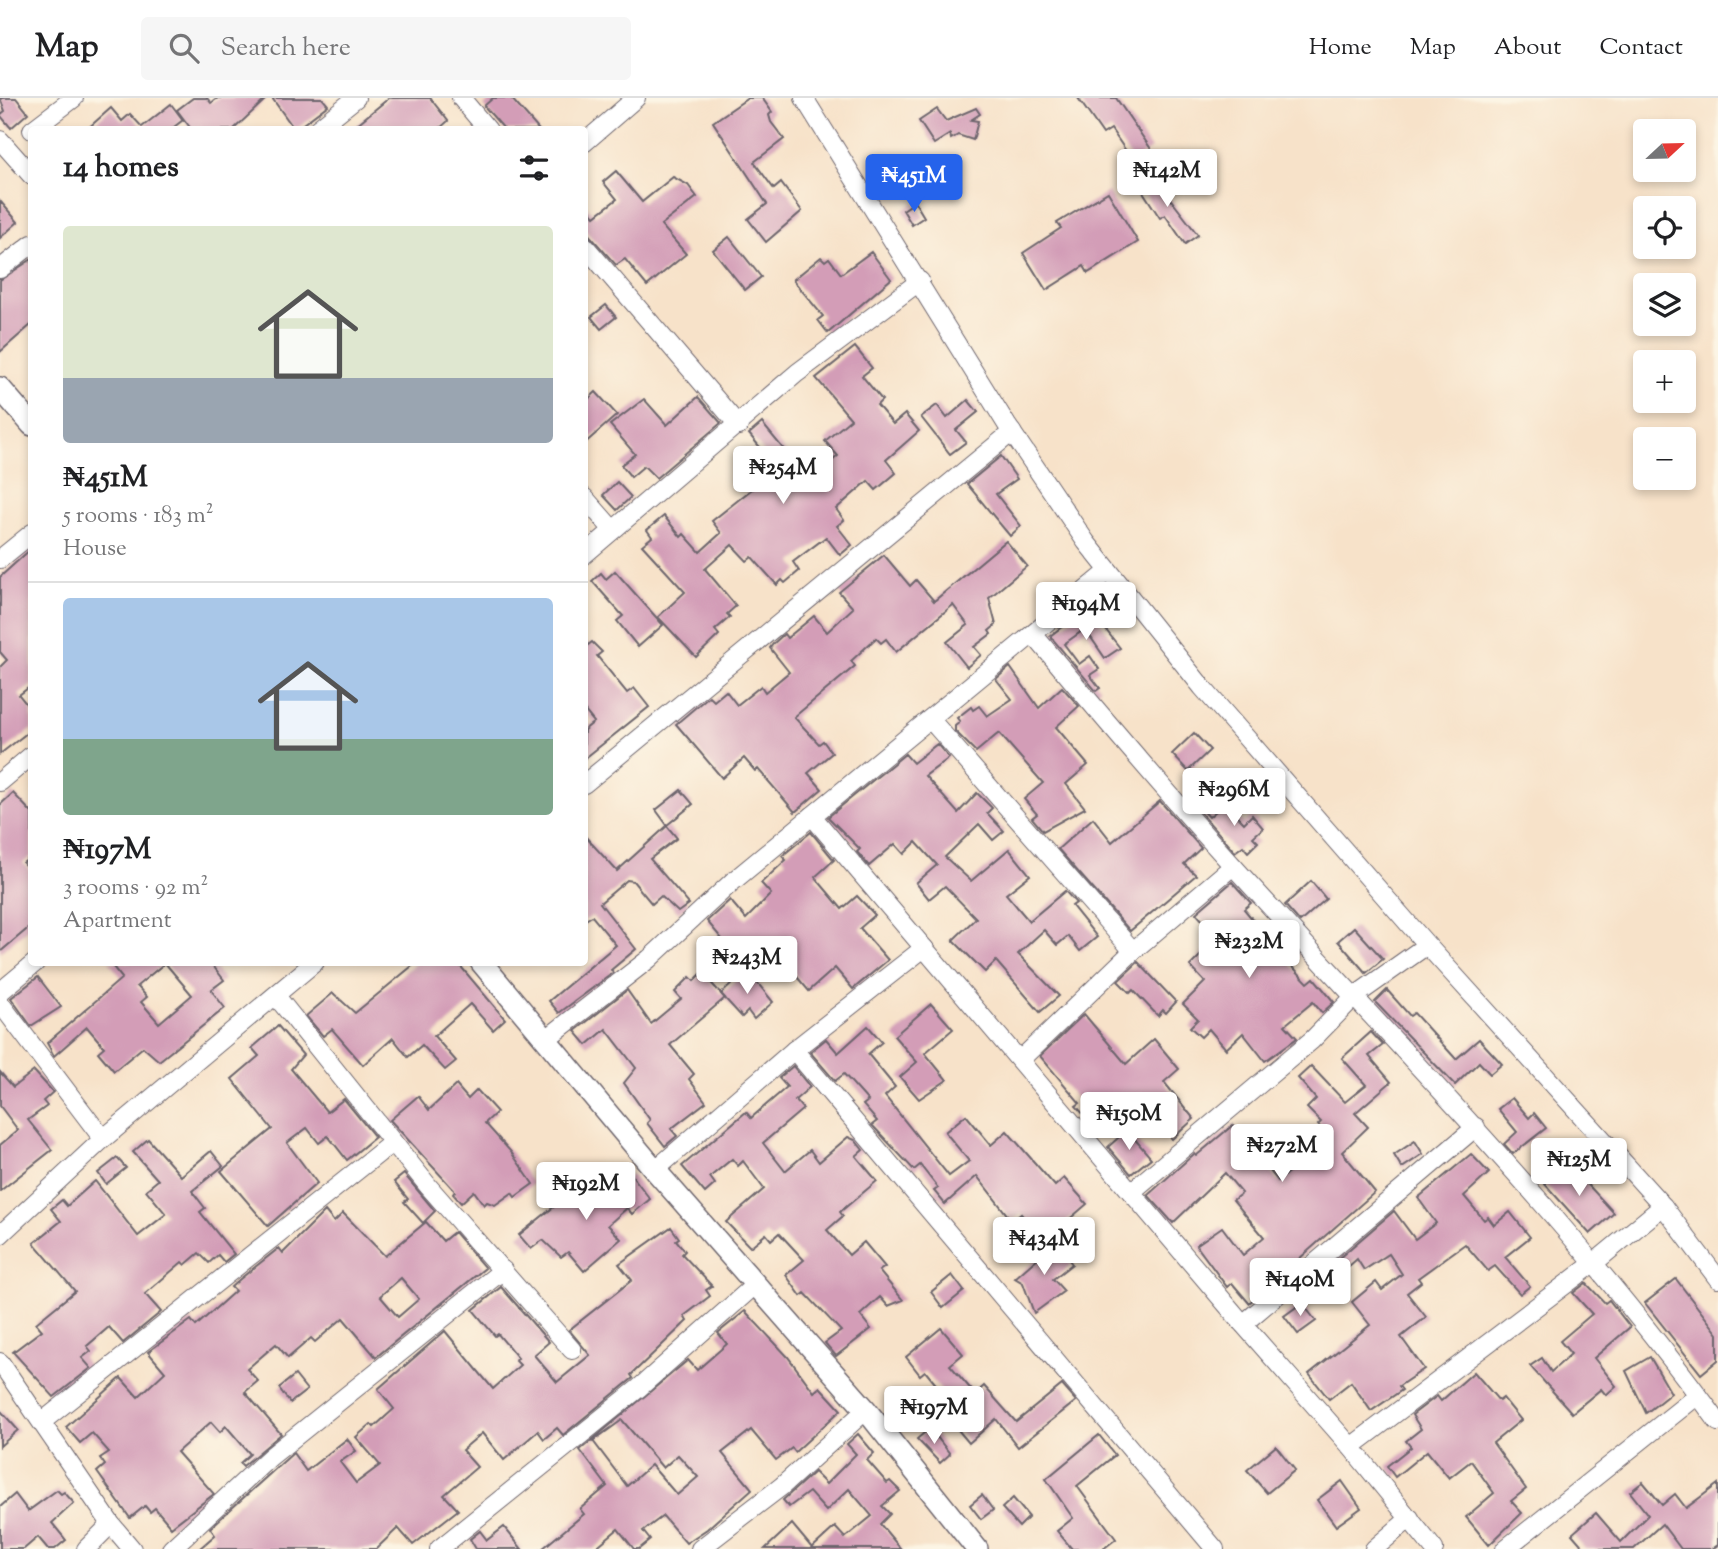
<!DOCTYPE html>
<meta charset="utf-8">
<style>
:root{--surface:#fff;--page:#f6f6f6;--text:#202124;--muted:#757577;--line:#e0e0e0;--accent:#2563eb}
body{margin:0;font-family:"Sorts Mill Goudy",serif;background:var(--page);color:var(--text);height:100vh;display:flex;flex-direction:column;font-size:26px;white-space:nowrap}
*{box-sizing:border-box;margin:0}
p{font-size:23px;color:var(--muted)}
.icon{flex:none;width:38px;height:38px;fill:none;stroke:currentColor;stroke-width:2;stroke-linecap:round;stroke-linejoin:round}
.map{position:relative;flex:1;overflow:hidden}
.sheet{position:absolute;left:28px;top:28px;width:560px;height:840px;display:flex;flex-direction:column;background:var(--surface);border-radius:7px;box-shadow:0 4px 10px #0003}
.sheet>*{flex:none}
.needle{width:46px;rotate:68deg}
.tools{position:absolute;left:1633px;top:21px;display:grid;gap:14px}
.tools a{display:grid;place-items:center;width:63px;height:63px;border-radius:7px;background:var(--surface);box-shadow:0 4px 10px #0003;font-size:35px}
.price{position:absolute;translate:-50% -60px;padding:0 16px;border-radius:7px;background:#fff;color:#222;font-size:23px;line-height:46px;filter:drop-shadow(0 2px 4px #0008)}
.price::after{content:'';position:absolute;left:50%;top:42px;width:21px;height:16px;margin-left:-10px;background:inherit;clip-path:polygon(0 0,100% 0,50% 100%)}
.price.active{background:var(--accent);color:#fff}
ul{padding:0;list-style:none}
li{display:grid;align-content:center;gap:14px;height:371px;padding:0 35px}
li+li{border-top:2px solid var(--line)}
li span{display:grid;place-items:center;height:217px;border-radius:7px;color:#555}
li>.icon{margin-inline-start:auto}
span .icon{width:126px;height:126px;fill:#fffc;stroke-width:1}
li b{font-size:30px}
h2{display:flex;justify-content:space-between;align-items:center;height:84px;padding:0 35px;font-size:30px}
header{display:flex;align-items:center;gap:42px;box-sizing:border-box;height:98px;padding:0 35px;background:var(--surface);border-bottom:2px solid var(--line)}
header strong{font-size:33px}
nav{display:flex;gap:38px;margin-inline-start:auto;font-size:24px}
.search{width:490px;height:63px;background:var(--page);display:flex;align-items:center;gap:18px;box-sizing:border-box;padding:0 24px;border-radius:7px;color:var(--muted);font-size:26px}
.map>svg:first-child{display:block}
</style>
<header>
<strong>Map</strong>
<div class="search"><svg class="icon" aria-label="search" viewBox="0 0 24 24"><circle cx="10" cy="10" r="6"/><path d="M15 15l6 6"/></svg>Search here</div>
<nav><a>Home</a><a>Map</a><a>About</a><a>Contact</a></nav>
</header>
<div class="map">
<svg width="1718" height="1451" viewBox="0 0 1718 1451">
<rect width="100%" height="100%" fill="#fcf5e5"/>
<filter id="ink" filterUnits="userSpaceOnUse"><feTurbulence type="fractalNoise" baseFrequency=".0143" numOctaves="2"/><feDisplacementMap in="SourceGraphic" scale="14" xChannelSelector="R" yChannelSelector="G"/><feConvolveMatrix kernelMatrix="1 2 1 2 8 2 1 2 1" color-interpolation-filters="sRGB"/></filter>
<filter id="wash" filterUnits="userSpaceOnUse"><feTurbulence type="fractalNoise" baseFrequency=".00686" numOctaves="4" result="noise"/><feDisplacementMap in="SourceGraphic" scale="28" xChannelSelector="R" yChannelSelector="G"/><feGaussianBlur stdDeviation="1.57" result="paint"/><feColorMatrix in="noise" values="0 0 0 0 0 0 0 0 0 0 0 0 0 0 0 0 0 1.4 0 .05"/><feComposite in="paint" operator="in"/></filter>
<g filter="url(#wash)">
<rect width="100%" height="100%" fill="#f7e2c9"/>
<g id="blocks">
<g fill="#d39db7" fill-rule="evenodd">
<polygon points="0,0 16,0 28,15 11,30 0,17 5,13"/>
<polygon points="193,0 207,0 211,5 218,0 267,0 233,32 192,32 177,12"/>
<polygon points="272,0 322,0 328,7 295,32"/>
<polygon points="389,0 430,0 448,23 438,32 350,32"/>
<polygon points="493,0 511,0 539,32 505,32 484,8"/>
<polygon points="748,0 762,0 772,14 769,17 771,24 784,41 754,64 774,91 781,85 802,113 766,144 748,121 767,106 713,24"/>
<polygon points="1078,0 1116,0 1151,51 1133,63 1111,31 1103,36"/>
<polygon points="171,6 183,22 170,32 86,32 111,10 122,23 130,16 142,29"/>
<polygon points="976,10 980,16 971,22 978,23 973,42 958,37 951,41 950,36 934,46 919,23 937,11 946,23"/>
<polygon points="616,73 642,104 673,79 688,87 697,99 661,127 686,156 647,188 625,161 616,167 584,131 584,105 595,118 617,101 603,84"/>
<polygon points="1152,77 1198,137 1185,146 1165,117 1160,120 1138,86"/>
<polygon points="1108,94 1138,144 1088,175 1084,168 1046,192 1023,155 1061,130 1057,125"/>
<polygon points="0,103 18,124 0,140"/>
<polygon points="915,104 924,119 912,127 903,112"/>
<polygon points="729,139 761,179 745,192 713,152"/>
<polygon points="871,154 891,181 828,235 818,222 823,218 793,182 821,159 825,163 829,160 841,176"/>
<polygon points="32,161 32,226 0,254 0,182"/>
<polygon points="606,207 616,219 601,231 591,219"/>
<polygon points="855,249 872,270 862,278 882,302 877,307 893,326 905,316 919,333 886,362 896,375 876,392 868,383 836,411 844,422 837,428 852,447 840,457 826,439 793,464 799,473 785,485 782,482 777,487 752,459 747,463 732,447 705,471 736,508 727,516 730,519 715,532 719,537 696,559 658,519 685,494 642,447 652,439 647,432 664,418 681,439 684,436 700,454 721,435 712,423 752,391 748,385 765,371 756,359 764,354 749,336 762,325 809,382 838,358 825,343 851,321 816,280"/>
<polygon points="596,294 617,317 584,346 584,305"/>
<polygon points="698,299 721,325 656,380 644,368 631,379 621,367 635,356 610,327 644,301 667,327"/>
<polygon points="968,302 978,314 956,332 966,344 950,356 921,319 937,307 947,320"/>
<polygon points="1001,358 1017,381 996,396 1021,428 1010,438 967,386"/>
<polygon points="617,384 631,399 617,412 603,397"/>
<polygon points="1006,443 1027,468 989,500 996,527 989,533 991,536 974,549 981,557 967,569 947,544 968,527 953,507 896,554 886,541 881,545 876,540 851,563 855,568 794,619 819,646 823,643 832,655 808,675 822,691 795,714 758,671 755,673 744,660 722,680 676,626 709,598 714,603 726,593 737,607 761,588 765,594 789,574 770,550 773,546 784,536 787,540 814,518 827,534 853,510 839,494 884,457 910,488 916,482 934,503"/>
<polygon points="32,450 32,587 19,597 32,613 32,631 0,656 0,569 7,562 0,554 0,479"/>
<polygon points="615,473 663,527 638,549 617,523 623,518 592,483 601,475 606,481"/>
<polygon points="1088,509 1120,550 1105,560 1085,531 1064,546 1079,566 1090,558 1099,571 1090,577 1100,590 1096,593 1050,538"/>
<polygon points="584,542 588,547 592,544 602,554 597,558 627,595 634,590 649,609 584,661 584,632 594,624 584,612"/>
<polygon points="1010,569 1039,610 1062,589 1079,608 1056,629 1088,667 1066,686 1085,710 1043,733 1032,720 1037,716 1024,701 1043,685 999,635 976,654 955,633 955,628 960,624 957,620 971,609 973,612 979,608 987,618 1012,601 996,581"/>
<polygon points="1194,635 1210,652 1188,673 1172,656"/>
<polygon points="937,646 949,660 925,678 958,715 977,695 992,710 987,715 1004,733 993,742 979,726 945,759 971,783 1009,751 1030,777 1006,796 1029,823 1065,793 1076,805 1072,808 1097,839 1080,853 1068,838 1057,847 1044,832 1018,856 1059,898 1040,914 996,863 985,874 953,842 976,820 945,788 929,801 916,785 937,767 916,744 904,756 895,746 869,768 857,754 860,751 828,719 905,656 913,665"/>
<polygon points="681,692 693,706 667,727 656,712"/>
<polygon points="13,695 32,715 32,758 23,765 32,775 32,827 0,854 0,707"/>
<polygon points="1160,703 1201,750 1184,766 1196,777 1130,833 1058,751 1093,720 1112,744"/>
<polygon points="1225,705 1244,725 1252,717 1263,730 1253,739 1258,744 1248,754 1243,748 1235,754 1199,713 1202,711 1209,719"/>
<polygon points="667,728 677,740 650,761 689,806 678,814 661,798 652,806 633,783 627,782 600,805 636,851 611,872 613,875 559,915 549,903 616,847 592,818 584,823 584,737 617,773"/>
<polygon points="811,734 834,762 815,779 842,811 857,798 875,817 860,830 888,862 853,891 835,870 809,893 773,851 741,877 723,854 726,853 719,843 722,841 707,823 730,802 746,821 771,796 761,785 786,762 782,758"/>
<polygon points="1311,783 1326,801 1300,824 1285,807"/>
<polygon points="1232,784 1251,805 1244,811 1263,834 1271,826 1300,857 1290,866 1308,885 1314,880 1334,904 1322,915 1313,904 1285,927 1297,940 1265,963 1243,935 1226,951 1209,931 1201,939 1190,929 1198,921 1183,906 1205,884 1190,868 1218,840 1196,815"/>
<polygon points="1354,829 1383,861 1366,875 1338,843"/>
<path d="M109,864h101l14,18 -13,10 14,18 -66,53 -16,-14 -29,24 -16,-19 6,-5 -17,-20 -33,29 -7,-13 75,-65zM165,865l27,32 -33,28 -18,-21 6,-5 -10,-11z"/>
<polygon points="417,864 457,864 505,921 493,932 470,906 434,938 456,963 445,972 422,947 408,959 393,940 363,967 332,931 323,938 306,918 333,895 355,915"/>
<polygon points="1138,864 1176,904 1166,915 1163,912 1158,918 1133,892 1130,895 1118,883"/>
<polygon points="747,872 773,904 754,921 748,913 742,919 721,896"/>
<polygon points="702,875 725,900 670,947 694,976 689,981 706,1004 671,1031 677,1038 665,1048 647,1025 650,1022 624,985 636,970 606,931 587,947 575,933 627,892 651,926 681,901 675,894 690,879 694,883"/>
<polygon points="38,879 61,909 31,928 11,900"/>
<polygon points="1387,892 1410,918 1414,915 1456,961 1479,941 1502,966 1490,976 1479,964 1455,987 1375,904"/>
<polygon points="931,906 953,931 925,955 947,982 919,1001 900,979 917,964 894,938"/>
<polygon points="1084,916 1126,966 1154,941 1179,971 1164,984 1194,1021 1172,1041 1148,1011 1127,1029 1104,1002 1086,1019 1076,1008 1080,1005 1040,958"/>
<polygon points="278,928 303,957 291,971 327,1014 344,1001 375,1039 347,1062 328,1038 319,1045 307,1030 287,1045 317,1085 268,1128 221,1073 272,1031 232,981 259,958 252,950"/>
<polygon points="868,928 882,944 868,956 895,989 885,998 949,1078 969,1063 945,1034 966,1017 991,1047 1007,1033 1055,1088 1064,1080 1087,1106 1044,1143 1021,1116 1012,1123 977,1078 945,1106 934,1093 938,1090 920,1067 914,1072 872,1027 877,1023 863,1007 868,1003 844,976 835,983 810,954 826,941 838,955"/>
<polygon points="1371,934 1383,947 1369,958 1391,984 1355,1015 1368,1029 1342,1054 1375,1094 1249,1205 1232,1185 1227,1189 1196,1147 1222,1129 1243,1157 1264,1139 1233,1102 1242,1095 1225,1075 1173,1125 1148,1097 1194,1056 1196,1058 1233,1027 1278,1083 1329,1039 1318,1027 1321,1024 1307,1010 1316,1001 1298,980 1311,968 1345,1004 1366,987 1342,960"/>
<polygon points="793,968 810,989 795,1002 803,1011 763,1045 785,1073 810,1052 819,1064 848,1039 855,1042 863,1052 856,1058 877,1083 840,1114 843,1118 827,1132 849,1157 864,1144 885,1169 879,1173 903,1202 888,1208 880,1199 860,1217 871,1231 836,1258 825,1245 841,1233 805,1195 801,1198 786,1177 804,1162 779,1135 771,1142 766,1136 750,1149 726,1124 764,1091 743,1063 738,1068 732,1061 710,1079 715,1086 705,1095 682,1068 746,1014 751,1020 787,989 779,980"/>
<polygon points="34,973 53,994 43,1003 47,1008 28,1022 52,1052 0,1093 0,1047 18,1032 0,1008 0,974 13,989"/>
<polygon points="456,987 468,1001 477,992 497,1014 485,1025 511,1054 533,1086 515,1099 512,1095 495,1107 487,1104 484,1107 474,1093 461,1105 453,1096 455,1093 390,1022 418,998 429,1012"/>
<polygon points="1512,1000 1529,1020 1534,1015 1546,1030 1513,1056 1504,1046 1517,1034 1498,1011"/>
<polygon points="1127,1032 1151,1060 1131,1076 1108,1049"/>
<polygon points="148,1041 181,1078 211,1053 223,1068 192,1093 205,1110 200,1114 234,1156 224,1164 218,1157 209,1165 199,1155 185,1167 182,1164 145,1196 161,1214 123,1245 109,1229 87,1248 91,1253 82,1260 91,1270 54,1299 13,1254 42,1232 36,1225 75,1193 34,1145 61,1123 51,1111 62,1102 67,1108 95,1083 138,1138 166,1116 146,1092 158,1082 133,1054"/>
<polygon points="1415,1043 1423,1056 1402,1070 1394,1057"/>
<polygon points="1471,1056 1489,1075 1464,1098 1484,1122 1488,1119 1494,1127 1510,1114 1530,1139 1505,1159 1530,1188 1520,1196 1495,1168 1488,1173 1465,1146 1418,1180 1421,1184 1407,1195 1426,1219 1401,1239 1424,1271 1399,1288 1402,1292 1371,1313 1351,1284 1329,1301 1309,1276 1370,1227 1352,1204 1376,1184 1382,1192 1402,1176 1389,1156 1364,1172 1357,1161 1332,1183 1324,1173 1394,1113 1415,1141 1436,1125 1418,1100"/>
<polygon points="117,1060 126,1070 106,1086 98,1075"/>
<polygon points="1568,1065 1614,1115 1590,1136 1544,1085"/>
<polygon points="404,1076 435,1113 423,1125 404,1104 408,1101 394,1084"/>
<polygon points="631,1076 650,1101 632,1116 627,1110 608,1127 621,1141 584,1173 568,1154 561,1159 543,1142 531,1151 519,1137 586,1083 601,1101"/>
<path d="M325,1113l9,11 9,-9 42,43 41,-34 17,19 11,-9 31,36 -109,89 -33,-39 -28,24 -4,-4 -23,20 -12,-14 -29,25 11,12 -13,11 36,42 -38,32 -3,-3 10,-9 -24,-28 -6,6 -9,-10 -34,30 37,42 -43,33 -16,-19 -5,4 -5,-6 -15,12 -33,-46 8,-7 -5,-7 9,-6 -17,-19 -12,10 -14,-16 55,-49 17,19 27,-25 -17,-20 43,-32 5,6 39,-35 -4,-4 9,-8 39,-31 4,5zM401,1180l18,21 -21,18 -18,-21z"/>
<polygon points="671,1129 679,1140 676,1142 685,1153 682,1156 712,1188 706,1192 710,1198 684,1218 687,1223 631,1277 633,1280 563,1337 557,1330 544,1341 538,1333 504,1362 482,1335 462,1352 477,1369 444,1397 458,1412 413,1447 398,1430 376,1451 199,1451 215,1437 210,1430 293,1355 306,1373 347,1341 356,1353 340,1364 356,1385 380,1367 356,1339 371,1326 374,1329 394,1311 378,1291 445,1233 493,1291 520,1267 515,1262 518,1260 498,1236 495,1238 473,1212 501,1189 549,1244 534,1257 557,1284 590,1257 569,1232 632,1182 619,1166"/>
<polygon points="1056,1144 1072,1166 1053,1181 1064,1193 1034,1215 1023,1185 1015,1180"/>
<polygon points="952,1177 964,1193 943,1210 931,1194"/>
<polygon points="1676,1181 1718,1236 1718,1262 1701,1276 1645,1205"/>
<polygon points="1586,1185 1605,1205 1609,1202 1630,1229 1594,1260 1616,1288 1606,1297 1601,1291 1572,1315 1530,1268 1542,1260 1551,1274 1571,1256 1560,1243 1592,1216 1573,1195"/>
<polygon points="1302,1205 1316,1223 1298,1236 1284,1218"/>
<path d="M745,1213l43,46 26,35 6,-5 21,23 -46,42 -3,-4 -16,12 -25,-30 -29,23 30,36 -45,40 -21,14 -23,-27 -20,15 7,9 -11,9h-5l-16,-20 -24,20h-52l42,-35 -4,-5 27,-23 -27,-36 108,-90 9,10 30,-26 -9,-11zM622,1322l41,48 15,-13 20,22 -21,18 -26,-30 -24,21 -34,-45z"/>
<polygon points="941,1230 963,1256 950,1267 975,1296 984,1288 1016,1324 1062,1287 1076,1303 1018,1349 996,1321 969,1345 948,1320 957,1312 925,1273 920,1277 906,1259"/>
<polygon points="1650,1259 1671,1295 1646,1315 1626,1273"/>
<polygon points="1474,1274 1499,1303 1503,1300 1521,1322 1493,1345 1526,1391 1511,1403 1522,1415 1489,1447 1466,1419 1494,1395 1471,1363 1449,1380 1427,1353 1395,1379 1387,1368 1411,1349 1406,1343 1421,1331 1412,1317 1437,1298 1441,1303"/>
<polygon points="295,1277 307,1292 290,1305 279,1290"/>
<polygon points="0,1312 18,1332 0,1348"/>
<polygon points="930,1330 950,1356 940,1365 917,1341"/>
<polygon points="858,1336 874,1355 867,1362 887,1385 890,1383 900,1393 882,1408 890,1416 880,1426 901,1451 765,1451 792,1426 812,1450 835,1429 845,1440 872,1418 849,1391 826,1413 809,1394 789,1409 783,1402 814,1374 826,1386 856,1356 847,1346"/>
<polygon points="1099,1337 1115,1357 1077,1388 1116,1441 1103,1451 1072,1451 1057,1433 1073,1420 1046,1381"/>
<polygon points="1276,1348 1295,1372 1267,1395 1247,1372"/>
<polygon points="1342,1383 1361,1410 1336,1428 1317,1402"/>
<polygon points="1643,1384 1662,1407 1675,1396 1686,1410 1718,1386 1718,1447 1712,1451 1681,1451 1662,1426 1634,1451 1585,1451 1572,1436 1596,1415 1621,1444 1648,1417 1630,1394"/>
<polygon points="57,1392 61,1396 64,1394 74,1405 52,1425 66,1442 55,1451 48,1451 38,1439 24,1451 0,1451 0,1409 15,1396 28,1413"/>
<polygon points="982,1397 993,1412 981,1421 970,1407"/>
<polygon points="1013,1400 1029,1419 1019,1429 1002,1410"/>
<polygon points="504,1429 522,1451 476,1451 470,1441 480,1433 487,1442"/>
</g>
</g>
</g>
<g filter="url(#ink)">
<use href="#blocks" fill-opacity="0" stroke="#6d656d" stroke-width="2"/>
<g fill="none" stroke-linecap="round" stroke-linejoin="round">
<g stroke="#6d656d" stroke-width="20">
<g id="minor">
<polyline points="461,0 488,32"/>
<polyline points="804,0 1007,327 1086,444 1202,589 1427,847 1663,1108 1718,1181"/>
<polyline points="32,32 74,0"/>
<polyline points="316,32 356,0"/>
<polyline points="0,42 32,78"/>
<polyline points="584,45 636,0"/>
<polyline points="584,147 739,328"/>
<polyline points="0,171 32,146"/>
<polyline points="584,399 613,432"/>
<polyline points="584,457 797,275 920,183"/>
<polyline points="0,461 32,435"/>
<path d="M1033,536c66,79 132,157 201,233 165,181 339,355 484,555"/>
<polyline points="930,621 1133,853"/>
<polyline points="0,684 32,657"/>
<polyline points="584,686 1012,334"/>
<polyline points="812,718 1243,1226 1351,1349 1434,1451"/>
<polyline points="0,894 36,864"/>
<polyline points="276,898 429,1089 572,1252"/>
<polyline points="0,905 103,1041"/>
<polyline points="545,942 649,861 732,784 1109,473"/>
<polyline points="794,952 1215,1451"/>
<polyline points="1020,962 1133,853 1233,768"/>
<polyline points="655,1072 794,952 924,850"/>
<polyline points="1131,1094 1312,942 1355,898 1427,847"/>
<polyline points="0,1137 103,1041 315,864"/>
<polyline points="1243,1226 1476,1029"/>
<polyline points="0,1264 111,1426 132,1451"/>
<polyline points="43,1323 393,1044"/>
<polyline points="1351,1349 1594,1165 1663,1108"/>
<polyline points="86,1451 111,1426"/>
<polyline points="171,1451 270,1359 503,1172"/>
<polyline points="439,1451 639,1290 756,1186"/>
<polyline points="700,1451 782,1388 866,1312"/>
<polyline points="1374,1451 1410,1420"/>
<polyline points="1505,1451 1698,1297"/>
</g>
</g>
<g stroke="#6d656d" stroke-width="24">
<g id="tertiary">
<polyline points="0,290 32,327"/>
<polyline points="481,864 655,1072 866,1312 977,1451"/>
</g>
</g>
<use href="#minor" stroke="#fff" stroke-width="18"/>
<use href="#tertiary" stroke="#fff" stroke-width="21"/>
</g>
</g>
</svg>
<div class="tools">
<a><svg class="needle" viewBox="-14 -14 28 28"><path d="M0-13l5 13h-10z" fill="#e53935"/><path d="M0 13l5-13h-10z" fill="#757577"/></svg></a>
<a><svg class="icon" aria-label="locate" viewBox="0 0 24 24"><circle cx="12" cy="12" r="6"/><path d="M12 2v4M12 18v4M2 12h4M18 12h4"/></svg></a>
<a><svg class="icon" aria-label="layers" viewBox="0 0 24 24"><path d="M12 4l9 5-9 5-9-5zM3 14l9 5 9-5"/></svg></a>
<a>+</a>
<a>−</a>
</div>
<b class="price" style="left:1167px;top:111px">₦142M</b>
<b class="price active" style="left:914px;top:116px">₦451M</b>
<b class="price" style="left:783px;top:408px">₦254M</b>
<b class="price" style="left:1086px;top:544px">₦194M</b>
<b class="price" style="left:1234px;top:730px">₦296M</b>
<b class="price" style="left:1249px;top:882px">₦232M</b>
<b class="price" style="left:747px;top:898px">₦243M</b>
<b class="price" style="left:1129px;top:1054px">₦150M</b>
<b class="price" style="left:1282px;top:1086px">₦272M</b>
<b class="price" style="left:1579px;top:1100px">₦125M</b>
<b class="price" style="left:586px;top:1124px">₦192M</b>
<b class="price" style="left:1044px;top:1179px">₦434M</b>
<b class="price" style="left:1300px;top:1220px">₦140M</b>
<b class="price" style="left:934px;top:1348px">₦197M</b>
<section class="sheet">
<h2>14 homes<svg class="icon" aria-label="filters" viewBox="0 0 24 24"><path d="M4 7h16M4 17h16"/><circle cx="9" cy="7" r="2"/><circle cx="15" cy="17" r="2"/></svg></h2>
<ul>
<li><span style="background:linear-gradient(#dfe7d0 70%,#9aa5b1 0)"><svg class="icon" aria-label="home" viewBox="0 0 24 24"><path d="M3 11l9-7 9 7M6 9v11h12V9"/></svg></span><div><b>₦451M</b><p>5 rooms · 183 m²</p><p>House</p></div></li>
<li><span style="background:linear-gradient(#a9c7e8 65%,#7fa58c 0)"><svg class="icon" aria-label="home" viewBox="0 0 24 24"><path d="M3 11l9-7 9 7M6 9v11h12V9"/></svg></span><div><b>₦197M</b><p>3 rooms · 92 m²</p><p>Apartment</p></div></li>
</ul>
</section>
</div>
